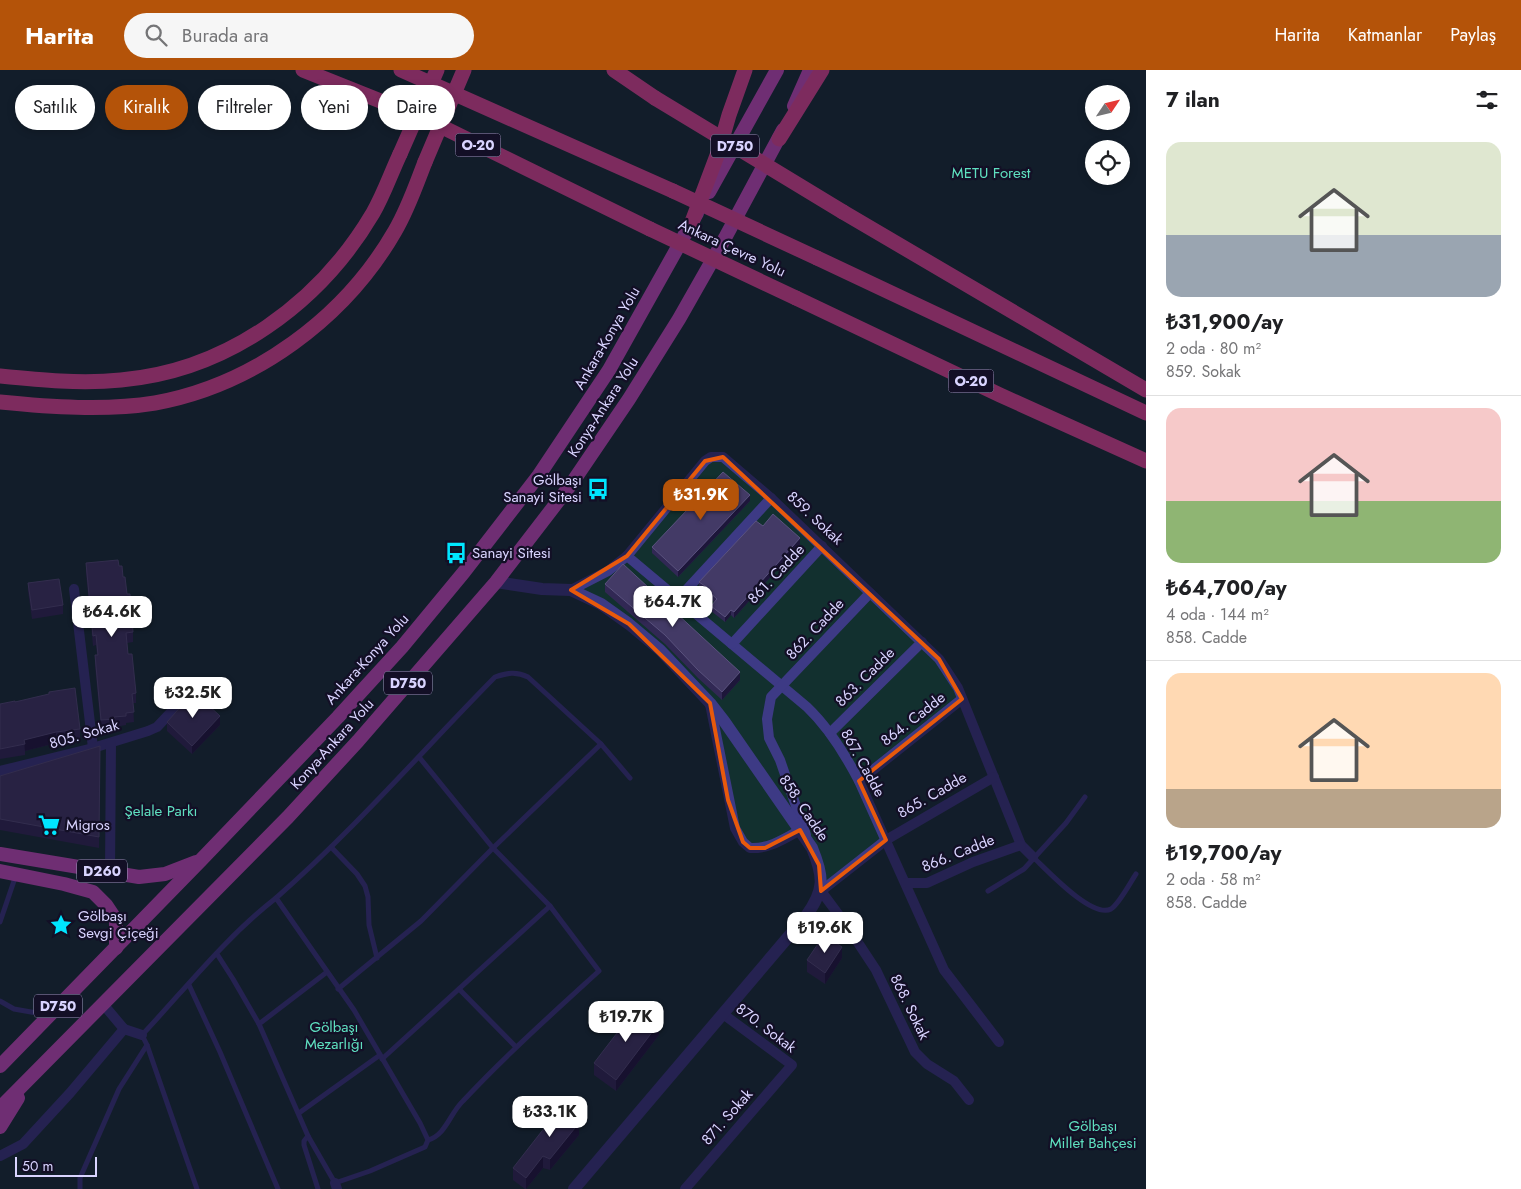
<!DOCTYPE html>
<html lang="tr">
<meta charset="utf-8">
<style>
:root{--surface:#fff;--page:#f6f6f6;--text:#202124;--muted:#757577;--line:#e0e0e0;--accent:#b45309}
body{margin:0;font-family:Jost,sans-serif;background:var(--page);color:var(--text);height:100vh;display:flex;flex-direction:column;font-size:19px;white-space:nowrap}
*{box-sizing:border-box;margin:0}
p{font-size:16px;color:var(--muted)}
.icon{flex:none;width:28px;height:28px;fill:none;stroke:currentColor;stroke-width:2;stroke-linecap:round;stroke-linejoin:round}
.map{position:relative;flex:1;overflow:hidden}
.details{display:flex;flex-direction:column;background:var(--surface);width:375px}
.details>*{flex:none}
.hud{position:absolute;left:15px;top:15px;width:475px;height:45px;display:flex;gap:10px}
.needle{width:32px;rotate:55deg}
.fabs{position:absolute;left:1085px;top:15px;display:grid;gap:10px}
.fabs a{display:grid;place-items:center;width:45px;height:45px;border-radius:50%;background:var(--surface);box-shadow:0 2px 8px #0003;font-size:25px}
.scale{position:absolute;left:15px;bottom:12px;width:82px;box-sizing:border-box;padding-left:5px;border:2px solid #d9d4ff;border-top:0;font-size:14px;line-height:18px;white-space:nowrap;color:#d9d4ff;-webkit-text-stroke:4px #130f26;paint-order:stroke}
.price{position:absolute;translate:-50% -42px;padding:0 11px;border-radius:10px;background:#fff;color:#222;font-size:16px;line-height:32px;filter:drop-shadow(0 1px 2px #0008)}
.price::after{content:'';position:absolute;left:50%;top:30px;width:15px;height:11px;margin-left:-8px;background:inherit;clip-path:polygon(0 0,100% 0,50% 100%)}
.price.active{background:var(--accent);color:#fff}
ul{padding:0;list-style:none}
li{display:grid;align-content:center;gap:10px;height:265px;padding:0 20px}
li+li{border-top:1px solid var(--line)}
li span{display:grid;place-items:center;height:155px;border-radius:15px;color:#555}
li>.icon{margin-inline-start:auto}
span .icon{width:90px;height:90px;fill:#fffc;stroke-width:1}
li b{font-size:21px}
h2{display:flex;justify-content:space-between;align-items:center;height:60px;padding:0 20px;font-size:21px}
.tag{padding:0 18px;border-radius:22px;background:var(--surface);box-shadow:0 2px 8px #0003;font-size:18px;line-height:45px}
.tag.active{background:var(--accent);color:#fff}
header{display:flex;align-items:center;gap:30px;box-sizing:border-box;height:70px;padding:0 25px;background:var(--accent);color:#fff}
header strong{font-size:24px}
nav{display:flex;gap:28px;margin-inline-start:auto;font-size:18px}
.search{width:350px;height:45px;background:var(--page);display:flex;align-items:center;gap:12px;box-sizing:border-box;padding:0 18px;border-radius:28px;color:var(--muted);font-size:19px}
main{display:flex;flex:1;min-height:0}
.map>svg:first-child{display:block}
</style>
<header>
<strong>Harita</strong>
<div class="search"><svg class="icon" aria-label="search" viewBox="0 0 24 24"><circle cx="10" cy="10" r="6"/><path d="M15 15l6 6"/></svg>Burada ara</div>
<nav><a>Harita</a><a>Katmanlar</a><a>Paylaş</a></nav>
</header>
<main>
<div class="map">
<svg width="1146" height="1119" viewBox="0 0 1146 1119">
<rect width="100%" height="100%" fill="#130f26"/>
<path fill="#12302f" fill-rule="evenodd" d="M0,0h1146v1119h-1146zM1094,24h27v27h-27zM1094,79h27v27h-27z"/>
<g fill="none" stroke-linecap="round" stroke-linejoin="round">
<g stroke="#3d3a85" stroke-width="5">
<path d="M419,687l74,91 57,58 49,65c-46,42 -93,84 -136,130 -13,12 -17,34 -35,39"/>
<polyline points="331,777 357,804 365,816 368,827 369,855 377,888"/>
<path d="M1033,787c14,13 59,62 78,52 8,-5 19,-26 25,-35"/>
<polyline points="988,821 1024,799 1066,753 1085,727"/>
<path d="M276,828c78,-68 146,-147 219,-221 12,-4 21,-6 33,0l73,67 29,34"/>
<polyline points="0,852 16,805"/>
<polyline points="189,915 220,982 278,1119"/>
<polyline points="338,919 421,851 493,778 601,674"/>
<polyline points="459,919 516,977"/>
<polyline points="0,931 14,939 48,945"/>
<polyline points="259,954 327,902"/>
<polyline points="382,989 550,836"/>
<polyline points="299,1043 380,985"/>
<polyline points="308,1066 304,1071 304,1075 318,1119"/>
<polyline points="80,1119 80,1108 119,1019 147,975"/>
<path d="M197,1119l-50,-144 -5,-10c44,-47 84,-98 134,-137l78,112 66,113 8,17 -3,7 -55,24 -35,12 -27,-47 -49,-112 -26,-45 -16,-25"/>
</g>
<g stroke="#3d3a85" stroke-width="10">
<path d="M627,486l180,151c22,21 38,47 52,74l85,189 55,72"/>
<polyline points="74,519 93,678"/>
<polyline points="571,520 608,501 627,486 705,391 711,387 723,387 771,428 939,589 958,618 1021,775 1033,787"/>
<polyline points="678,529 771,428"/>
<polyline points="732,574 822,476"/>
<path d="M710,634l25,124 8,14 7,6c19,1 34,-9 50,-18"/>
<polyline points="830,663 922,572"/>
<polyline points="0,701 93,678 148,661 157,657 191,621"/>
<polyline points="859,711 962,629"/>
<polyline points="806,765 780,690 769,668 767,649 771,627 870,523"/>
<polyline points="110,802 111,673"/>
<polyline points="906,813 927,813 973,792 1021,775"/>
<polyline points="124,959 142,965"/>
<polyline points="969,1030 954,1011 927,994 915,982 876,900 847,856 821,821 886,770 994,707"/>
<polyline points="0,1086 23,1074 70,1023 124,959 103,934"/>
<polyline points="335,1113 337,1119"/>
<polyline points="685,1119 792,995 723,944"/>
</g>
<path stroke="#3d3a85" stroke-width="12" d="M496,512l46,7 29,1 30,14 28,20 31,26 50,53 14,18 88,127c12,29 13,42 -6,68l-232,273"/>
<g stroke="#e055d1" stroke-width="14">
<polyline points="794,36 810,0"/>
<polyline points="709,122 777,0"/>
<polyline points="0,784 139,807 165,804 196,792"/>
<polyline points="0,801 64,814 93,822 106,835 116,850 116,878"/>
<polyline points="0,996 201,790 338,647 402,577 464,502 539,405 609,300 697,143"/>
<polyline points="0,1038 288,747 358,671 496,512 572,413 629,329 679,249 725,168 783,60"/>
<polyline points="0,1057 18,1028"/>
</g>
<g stroke="#ff4fa3" stroke-width="15">
<polyline points="303,0 428,50 650,159"/>
<polyline points="401,0 673,121"/>
<polyline points="614,0 655,28"/>
<polyline points="779,69 822,0"/>
<polyline points="843,142 1146,320"/>
<polyline points="692,152 718,83 729,45 745,0"/>
<polyline points="817,188 1146,343"/>
<polyline points="796,228 1000,325 1146,391"/>
<path d="M0,306c40,4 81,8 121,4 106,-9 199,-77 252,-167 11,-19 18,-40 27,-59"/>
<path d="M0,332c50,5 106,9 155,1 99,-18 190,-85 240,-172 13,-22 21,-46 30,-69"/>
</g>
<g stroke="#ff4fa3" stroke-width="15">
<polyline points="655,28 843,142"/>
<polyline points="400,84 437,0"/>
<polyline points="425,92 464,0"/>
<polyline points="673,121 817,188"/>
<polyline points="650,159 796,228"/>
</g>
</g>
<g fill="#312854">
<polygon points="750,431 678,507 652,483 652,477"/>
<polygon points="763,456 800,474 734,548 731,545 725,552 711,541 711,536 714,532 707,526 707,523 699,517 699,512"/>
<polygon points="86,493 119,496 123,507 127,524 133,562 133,572 127,573 128,584 136,623 136,633 133,633 134,652 126,653 126,655 115,657 115,659 101,660 95,595 95,585 97,585 96,575 93,576 86,503"/>
<polygon points="28,513 63,535 63,544 32,549 28,521"/>
<polygon points="605,514 740,610 722,630 698,608 665,574 605,522"/>
<polygon points="15,632 80,659 80,669 56,673 25,681 25,685 0,689 0,634"/>
<polygon points="167,652 220,655 192,684 167,661"/>
<polygon points="100,676 99,778 0,760 0,706"/>
<polygon points="842,888 825,914 807,902 807,890"/>
<polygon points="659,965 616,1021 594,1005 594,993"/>
<polygon points="583,1053 579,1058 579,1065 550,1100 543,1098 526,1119 525,1119 513,1110 513,1098"/>
</g>
<g fill="#1d163a">
<polygon points="750,425 750,431 678,507 678,501"/>
<polygon points="800,468 800,474 734,548 734,542"/>
<polygon points="731,540 731,545 725,552 725,547"/>
<polygon points="740,602 740,610 722,630 722,622"/>
<polygon points="220,646 220,655 192,684 192,676"/>
<polygon points="56,662 56,673 25,681 24,670"/>
<polygon points="842,877 842,888 825,914 825,903"/>
<polygon points="659,953 659,965 616,1021 616,1010"/>
<polygon points="583,1042 583,1053 579,1058 579,1065 550,1100 550,1089"/>
<polygon points="543,1086 543,1098 526,1119 526,1108"/>
</g>
<g fill="#433a66" stroke="#5a527e">
<polygon points="723,402 750,425 678,501 652,477"/>
<polygon points="773,444 800,468 734,542 731,540 725,547 711,536 717,529 707,520 708,518 699,512 756,451 763,456"/>
<polygon points="118,490 119,496 122,496 123,507 125,507 127,524 130,524 133,562 126,563 128,584 132,584 136,623 132,624 134,642 126,643 126,646 114,647 115,649 101,650 95,585 98,585 96,565 93,566 86,493"/>
<polygon points="623,494 740,602 722,622 698,600 665,565 605,514"/>
<polygon points="59,509 63,535 32,540 28,513"/>
<polygon points="75,618 80,659 56,662 24,670 25,674 0,679 0,634 15,631 15,632 49,624 49,622"/>
<polygon points="194,622 220,646 192,676 167,652"/>
<polygon points="100,676 99,767 0,749 0,706"/>
<polygon points="824,865 842,877 825,903 807,890"/>
<polygon points="637,937 659,953 616,1010 594,993"/>
<polygon points="567,1029 583,1042 575,1052 579,1053 550,1089 543,1086 526,1108 513,1098"/>
</g>
<path d="M0 0H1146V1119H0ZM723,387l216,202 23,40 -103,82 27,59 -65,51 -2,-26 -19,-35 -35,18h-15l-7,-6 -15,-42 -18,-97 -81,-79 -58,-34 56,-34 78,-95z" fill="#130f26" fill-opacity=".55" fill-rule="evenodd"/>
<path fill="none" stroke="#e8590c" stroke-width="4" stroke-linejoin="round" d="M723,387l216,202 23,40 -103,82 27,59 -65,51 -2,-26 -19,-35 -35,18h-15l-7,-6 -15,-42 -18,-97 -81,-79 -58,-34 56,-34 78,-95z"/>
<defs>
<g id="bus-bare" transform="scale(1.725)"><path d="M-5-6H5V4H4V6H2V4H-2V6H-4V4H-5ZM-3.5-4V0h7V-4ZM-3.5 1.2v1.5H-2V1.2ZM2 1.2v1.5H3.5V1.2Z" fill="#00e5ff" stroke="#130f26" stroke-width="2.5" paint-order="stroke"/></g>
<g id="supermarket-bare" transform="scale(1.725)"><path d="M-6-5.5h2.5l.6 2H6L4.5 2H-2.5L-4.4-4H-6ZM-1.5 3.2a1.3 1.3 0 1 0 .1 0ZM3 3.2a1.3 1.3 0 1 0 .1 0Z" fill="#00e5ff" stroke="#130f26" stroke-width="2.5" paint-order="stroke"/></g>
<g id="sight-bare" transform="scale(1.725)"><path d="M0-6L1.8-2.2L6-1.7L2.9 1.2L3.7 5.4L0 3.3L-3.7 5.4L-2.9 1.2L-6-1.7L-1.8-2.2Z" fill="#00e5ff" stroke="#130f26" stroke-width="2.5" paint-order="stroke"/></g>
</defs>
<g fill-rule="evenodd">
<use href="#bus-bare" x="598" y="419"/>
<use href="#bus-bare" x="456" y="483"/>
<use href="#supermarket-bare" x="49" y="755"/>
<use href="#sight-bare" x="61" y="855"/>
</g>
<g text-anchor="middle" stroke-width="4.5" stroke-linejoin="round" paint-order="stroke">
<g fill="#130f26" stroke="#9e99be" stroke-width="1">
<rect x="455.5" y="63.5" width="45" height="23" rx="4"/>
<rect x="711" y="64.5" width="48" height="23" rx="4"/>
<rect x="948.5" y="299.5" width="45" height="23" rx="4"/>
<rect x="384" y="601.5" width="48" height="23" rx="4"/>
<rect x="77" y="789.5" width="50" height="23" rx="4"/>
<rect x="34" y="924.5" width="48" height="23" rx="4"/>
</g>
<g font-size="14" font-weight="bold" fill="#d9d4ff">
<text x="478" y="80">O-20</text>
<text x="735" y="81">D750</text>
<text x="971" y="316">O-20</text>
<text x="408" y="618">D750</text>
<text x="102" y="806">D260</text>
<text x="58" y="941">D750</text>
</g>
<g font-size="15" fill="#5fe0c0" stroke="#130f26">
<text x="991" y="108">METU Forest</text>
<text x="161" y="746">Şelale Parkı</text>
<text x="334" y="962">Gölbaşı<tspan x="334" dy="17">Mezarlığı</tspan></text>
<text x="1093" y="1061">Gölbaşı<tspan x="1093" dy="17">Millet Bahçesi</tspan></text>
</g>
<g font-size="15" fill="#d9d4ff" stroke="#130f26">
<text transform="translate(732 178) rotate(25)" y="5">Ankara Çevre Yolu</text>
<text transform="translate(607 268) rotate(-60)" y="5">Ankara-Konya Yolu</text>
<text transform="translate(603 337) rotate(-57)" y="5">Konya-Ankara Yolu</text>
<text transform="translate(815 448) rotate(43)" y="5">859. Sokak</text>
<text transform="translate(776 504) rotate(-47)" y="5">861. Cadde</text>
<text transform="translate(815 559) rotate(-47)" y="5">862. Cadde</text>
<text transform="translate(367 589) rotate(-48)" y="5">Ankara-Konya Yolu</text>
<text transform="translate(865 607) rotate(-45)" y="5">863. Cadde</text>
<text transform="translate(913 649) rotate(-38)" y="5">864. Cadde</text>
<text transform="translate(84 664) rotate(-16)" y="5">805. Sokak</text>
<text transform="translate(332 674) rotate(-48)" y="5">Konya-Ankara Yolu</text>
<text transform="translate(863 693) rotate(61)" y="5">867. Cadde</text>
<text transform="translate(932 725) rotate(-30)" y="5">865. Cadde</text>
<text transform="translate(804 738) rotate(56)" y="5">858. Cadde</text>
<text transform="translate(958 783) rotate(-22)" y="5">866. Cadde</text>
<text transform="translate(910 937) rotate(64)" y="5">868. Sokak</text>
<text transform="translate(766 958) rotate(37)" y="5">870. Sokak</text>
<text transform="translate(727 1047) rotate(-49)" y="5">871. Sokak</text>
</g>
<g font-size="15" fill="#d9d4ff" stroke="#130f26" text-anchor="start">
<text x="582" y="415" text-anchor="end">Gölbaşı<tspan x="582" dy="17">Sanayi Sitesi</tspan></text>
<text x="472" y="488">Sanayi Sitesi</text>
<text x="66" y="760">Migros</text>
<text x="78" y="851">Gölbaşı<tspan x="78" dy="17">Sevgi Çiçeği</tspan></text>
</g>
</g>
</svg>
<div class="fabs">
<a><svg class="needle" viewBox="-14 -14 28 28"><path d="M0-13l5 13h-10z" fill="#e53935"/><path d="M0 13l5-13h-10z" fill="#757577"/></svg></a>
<a><svg class="icon" aria-label="locate" viewBox="0 0 24 24"><circle cx="12" cy="12" r="6"/><path d="M12 2v4M12 18v4M2 12h4M18 12h4"/></svg></a>
</div>
<div class="scale">50 m</div>
<b class="price active" style="left:701px;top:451px">₺31.9K</b>
<b class="price" style="left:673px;top:558px">₺64.7K</b>
<b class="price" style="left:112px;top:568px">₺64.6K</b>
<b class="price" style="left:193px;top:649px">₺32.5K</b>
<b class="price" style="left:825px;top:884px">₺19.6K</b>
<b class="price" style="left:626px;top:973px">₺19.7K</b>
<b class="price" style="left:550px;top:1068px">₺33.1K</b>
<div class="hud">
<a class="tag">Satılık</a>
<a class="tag active">Kiralık</a>
<a class="tag">Filtreler</a>
<a class="tag">Yeni</a>
<a class="tag">Daire</a>
</div>
</div>
<section class="details">
<h2>7 ilan<svg class="icon" aria-label="filters" viewBox="0 0 24 24"><path d="M4 7h16M4 17h16"/><circle cx="9" cy="7" r="2"/><circle cx="15" cy="17" r="2"/></svg></h2>
<ul>
<li><span style="background:linear-gradient(#dfe7d0 60%,#9aa5b1 0)"><svg class="icon" aria-label="home" viewBox="0 0 24 24"><path d="M3 11l9-7 9 7M6 9v11h12V9"/></svg></span><div><b>₺31,900/ay</b><p>2 oda · 80 m²</p><p>859. Sokak</p></div></li>
<li><span style="background:linear-gradient(#f6c9c9 60%,#8fb573 0)"><svg class="icon" aria-label="home" viewBox="0 0 24 24"><path d="M3 11l9-7 9 7M6 9v11h12V9"/></svg></span><div><b>₺64,700/ay</b><p>4 oda · 144 m²</p><p>858. Cadde</p></div></li>
<li><span style="background:linear-gradient(#ffd9b3 75%,#b9a48a 0)"><svg class="icon" aria-label="home" viewBox="0 0 24 24"><path d="M3 11l9-7 9 7M6 9v11h12V9"/></svg></span><div><b>₺19,700/ay</b><p>2 oda · 58 m²</p><p>858. Cadde</p></div></li>
</ul>
</section>
</main>
